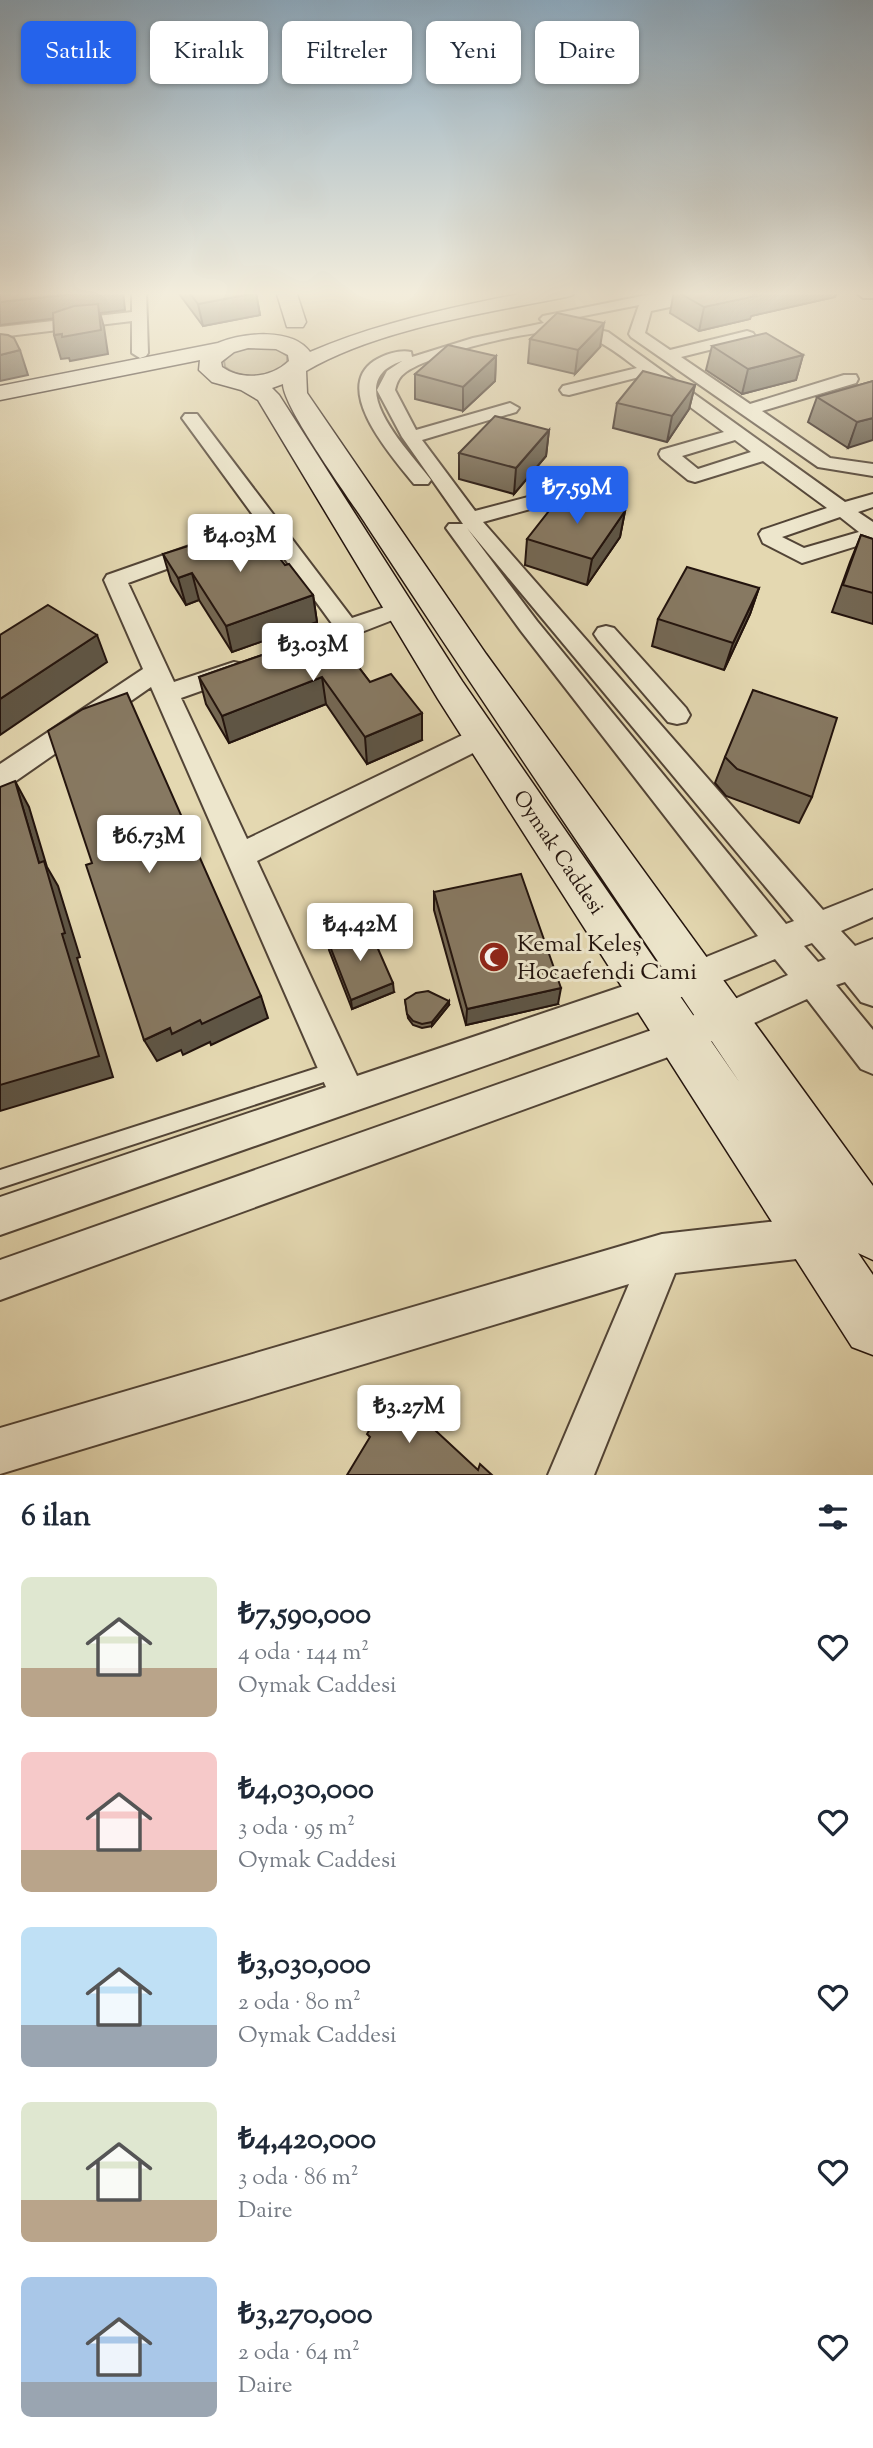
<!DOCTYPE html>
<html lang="tr">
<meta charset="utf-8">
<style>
:root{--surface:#fff;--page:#f6f6f7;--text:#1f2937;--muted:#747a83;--accent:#2563eb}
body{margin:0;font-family:"Sorts Mill Goudy",serif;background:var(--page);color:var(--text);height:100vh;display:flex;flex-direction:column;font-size:26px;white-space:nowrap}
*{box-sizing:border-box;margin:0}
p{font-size:23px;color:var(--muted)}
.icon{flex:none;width:38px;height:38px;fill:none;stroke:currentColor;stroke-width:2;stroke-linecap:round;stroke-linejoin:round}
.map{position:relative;height:1475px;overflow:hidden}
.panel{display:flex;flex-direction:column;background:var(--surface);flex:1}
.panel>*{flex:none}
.banner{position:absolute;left:21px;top:21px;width:831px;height:63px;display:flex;gap:14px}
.price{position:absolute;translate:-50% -60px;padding:0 16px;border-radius:7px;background:#fff;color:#222;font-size:23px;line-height:46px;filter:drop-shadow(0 2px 4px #0008)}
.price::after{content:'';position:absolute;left:50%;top:42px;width:21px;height:16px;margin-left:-10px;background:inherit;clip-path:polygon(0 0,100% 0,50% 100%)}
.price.selected{background:var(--accent);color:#fff}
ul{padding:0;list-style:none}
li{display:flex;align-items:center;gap:21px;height:175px;padding:0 21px}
li span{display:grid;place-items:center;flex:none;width:196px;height:140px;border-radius:10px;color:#555}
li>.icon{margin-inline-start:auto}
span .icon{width:84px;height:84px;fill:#fffc;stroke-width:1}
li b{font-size:30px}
h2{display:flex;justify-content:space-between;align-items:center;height:84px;padding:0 21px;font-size:30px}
.tag{padding:0 24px;border-radius:10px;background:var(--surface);box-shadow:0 2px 5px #0004;font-size:24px;line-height:63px}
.tag.selected{background:var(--accent);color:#fff}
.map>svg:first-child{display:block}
</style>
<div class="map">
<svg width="873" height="1475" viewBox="0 0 873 1475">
<rect width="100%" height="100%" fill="#e4d8b1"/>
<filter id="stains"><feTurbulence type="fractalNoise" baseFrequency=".00286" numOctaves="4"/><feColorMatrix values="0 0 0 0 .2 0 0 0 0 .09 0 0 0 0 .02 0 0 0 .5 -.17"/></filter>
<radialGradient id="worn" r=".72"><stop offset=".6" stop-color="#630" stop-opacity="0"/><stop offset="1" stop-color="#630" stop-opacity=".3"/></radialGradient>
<path fill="#c3b795" stroke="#726551" stroke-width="2" d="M254,347l23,2 10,7v6c-14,16 -46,18 -62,5l-1,-6 8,-9z"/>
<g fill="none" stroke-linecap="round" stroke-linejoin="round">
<g stroke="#524436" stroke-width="4">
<polygon id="lane" points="336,1062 342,1064 344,1070 342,1076 336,1078 0,1188 0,1170"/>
</g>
<g stroke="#524436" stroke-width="4">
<g id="street">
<polygon points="132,291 146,291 148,353 146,356 140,358 132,353 132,321 0,337 0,327 132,312"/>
<path d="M667,291h26l-2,3 42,-3 -2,3 -80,17 -6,22 25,17 77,-19 6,2 2,3 -2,3 -72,18 69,47 94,-29h12l2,4 -2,4 -94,28 68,47 43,6v12l-55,-9 -187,-130 -2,-3 10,-29 -81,16 50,11 237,170 28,-8v13l-15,5 15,10v19l-71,22 -39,-20 -4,-9 3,-4 65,-22 -64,-47 -68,21 -7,-2 -27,-22 -2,-4 2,-4 63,-18 -77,-57 -78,20 -6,-1 -3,-4 3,-4 74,-18c-24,-18 -40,-32 -71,-36 -30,-5 -135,22 -160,40 -7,5 -9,10 -11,18l21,40 94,-27 9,5 -3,4 -94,28 53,71 114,-30 7,2 3,4 -3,4 -113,31 340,388 50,-20v27l-32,14 14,15 18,-7v67l-12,-4 -16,-20 -9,3 37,45v44l-12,-5 -54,-70 -84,38 -723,263v-40l717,-253 71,-32 -13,-16 -82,34 -693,242v-38l326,-110 -175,-400 -141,98 -10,4v-25l143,-95 -39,-89 3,-5 151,-53 -76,-104 3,-4h12l155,204 48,-16 8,2 3,5 -3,5 -67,26 -8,2 -8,-2 -4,-6 4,-6 8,-3 -67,-92 -138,50 46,99 60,-20 9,2 3,6 -3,6 -62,22 66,141 226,-109 9,-3 9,3 4,7 -4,7 -234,117 100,215 332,-112 69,-28 -237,-305 -75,-103 3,-4h14l-61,-87 -25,-47 10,-19 15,-10c-64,21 8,90 29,119l-3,4h-14c-20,-25 -83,-94 -40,-123 9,-6 26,-12 37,-9l1,5 61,-19 71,-15 -4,-4 3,-3zM735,440l16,12 -53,17 -16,-13zM840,517l19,15 -55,16 -22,-11zM467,528l327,393 -8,3 -249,-303zM812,943l14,16 -8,3 -14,-16z"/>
<polygon points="854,291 873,291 873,298 863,298"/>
<polygon points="606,626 614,628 686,708 690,715 686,722 677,724 668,722 598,640 594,634 598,628"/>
<polygon points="814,1217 828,1223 834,1237 828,1251 814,1257 675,1273 594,1475 548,1475 629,1284 0,1474 0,1428 662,1234"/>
</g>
</g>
<g stroke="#22130d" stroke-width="3">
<g id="secondary">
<polygon points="276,291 296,291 306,322 303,327 287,327"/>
<path d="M576,291l-3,4 -7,2c-81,16 -189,32 -260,74l1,22 179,261 387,532v74l-15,-7 15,22v80l-21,-8 -414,-648 -180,-299 -17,-10 -29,-8 -13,-12 1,-10 -200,40v-14l218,-43c24,-10 74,-16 92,9 53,-23 109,-37 165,-49 34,-7 67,-15 101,-12zM248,348l28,1 12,6 1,6c-18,17 -47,20 -67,6l-1,-5 13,-10zM283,384c0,24 70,119 86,145 122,186 247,370 371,554l-278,-402 -183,-286 -7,-7z"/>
</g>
</g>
<use href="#lane" fill="#ede6cc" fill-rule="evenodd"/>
<use href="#street" fill="#ede6cc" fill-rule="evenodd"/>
<use href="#secondary" fill="#ede6cc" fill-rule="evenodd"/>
</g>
<g fill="#746854" stroke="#22130d" stroke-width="2">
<polygon points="177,291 254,291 256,293 260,315 203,326"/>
<polygon points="674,291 837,291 835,297 751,316 750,319 699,331 670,313"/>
<polygon points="530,339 600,347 575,374 528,363"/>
<polygon points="712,346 803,355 796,380 742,394 706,370"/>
<polygon points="496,356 495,381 463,411 415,399 415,374"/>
<polygon points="873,381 848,448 808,422 817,397"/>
<polygon points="695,385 689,409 667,442 613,428 617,403"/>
<polygon points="549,430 546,456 514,494 459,479 459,453"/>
<polygon points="625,511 620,537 587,585 525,565 527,539"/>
<polygon points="861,535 873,539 873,624 832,612 850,562"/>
<polygon points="163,554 285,565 313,595 317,622 232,652 199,600 186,605 171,581"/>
<polygon points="759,588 750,614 724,670 652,646 658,619"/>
<polygon points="331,631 370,682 422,740 367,764 326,704 229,743 206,704 199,677"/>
<polygon points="725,757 812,797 799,823 726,796 715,783"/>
<polygon points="434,892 558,1004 466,1025 434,910"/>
<polygon points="328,941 394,992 352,1009 329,950"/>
<polygon points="405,1000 449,1005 432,1026 422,1028 413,1025 408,1018"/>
</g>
<g fill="#5e5545" stroke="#22130d" stroke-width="2">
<polygon points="100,291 123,291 125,310 100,313 104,327 108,354 70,361 69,358 61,359 54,335 99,313 0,325 0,302"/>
<polygon points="768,291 837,291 835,297 751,316 750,319 699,331 704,307"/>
<polygon points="256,293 260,315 203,326 198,304"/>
<polygon points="604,323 600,347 575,374 578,350"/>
<polygon points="20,350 28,375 0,381 0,355"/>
<polygon points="803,355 796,380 742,394 748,369"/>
<polygon points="496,356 495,381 463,411 463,387"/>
<polygon points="695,385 689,409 667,442 672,416"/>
<polygon points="873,418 873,440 848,448 857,422"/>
<polygon points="549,430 546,456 514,494 516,468"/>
<polygon points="625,511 620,537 587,585 592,559"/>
<polygon points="192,573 199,600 186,605 178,578"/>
<polygon points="759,588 750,614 724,670 733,643"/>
<polygon points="313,595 317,622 232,652 226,626"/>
<polygon points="97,635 107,662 0,735 0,699"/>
<polygon points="322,677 326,704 229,743 222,716"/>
<polygon points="422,713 422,740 367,764 365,737"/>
<polygon points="15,781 29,807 47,867 58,886 80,957 77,958 113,1077 0,1111 0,1085 39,863"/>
<polygon points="393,983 394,992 352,1009 351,1000"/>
<polygon points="561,988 558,1004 466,1025 467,1009"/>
<polygon points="261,996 268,1018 211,1045 210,1042 183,1055 181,1050 157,1061 144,1040 170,1028 200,1020"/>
<polygon points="449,1001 449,1005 432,1026 432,1022"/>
</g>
<g fill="#877962" stroke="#22130d" stroke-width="2">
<polygon points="0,291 100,291 0,302"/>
<polygon points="188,291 254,291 256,293 198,304"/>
<polygon points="676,291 768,291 753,294 756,296 704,307"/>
<polygon points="98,304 101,330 62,337 62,334 54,335 53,313 74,306"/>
<polygon points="557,313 604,323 578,350 530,339"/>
<polygon points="766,333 803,355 748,369 712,346"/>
<polygon points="0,334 8,335 14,338 20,350 0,355"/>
<polygon points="448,345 496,356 463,387 415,374"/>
<polygon points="643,371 695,385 672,416 617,403"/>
<polygon points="873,381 873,418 857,422 817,397"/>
<polygon points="495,416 549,430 516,468 459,453"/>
<polygon points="563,493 625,511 592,559 527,539"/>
<polygon points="254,525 285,565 289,564 313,595 226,626 192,573 178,578 163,554"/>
<polygon points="861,535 873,539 873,593 843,585"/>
<polygon points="687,567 759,588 733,643 658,619"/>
<polygon points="48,605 97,635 0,699 0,635"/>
<polygon points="331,631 370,682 391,674 422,713 365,737 322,677 222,716 199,677"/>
<polygon points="753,690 837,718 812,797 737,769 725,757"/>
<polygon points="127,693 261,996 202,1024 200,1020 172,1034 170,1028 144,1040 86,865 92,863 48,731 83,709"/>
<polygon points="15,781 39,863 44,861 65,933 62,934 99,1056 0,1085 0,787"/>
<polygon points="521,874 561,988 467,1009 434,892"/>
<polygon points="368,926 393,983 351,1000 328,941"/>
<polygon points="428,991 449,1001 432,1022 422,1024 413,1021 407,1014 405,1000 416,993"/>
<polygon points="395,1387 425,1413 422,1418 478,1470 480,1464 492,1475 347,1475 370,1437 367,1434"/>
</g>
<linearGradient id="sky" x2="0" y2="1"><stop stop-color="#8ca8bc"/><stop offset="0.59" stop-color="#f3eddc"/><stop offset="1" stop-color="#f3eddc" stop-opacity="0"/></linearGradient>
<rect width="873" height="497" fill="url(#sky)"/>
<defs>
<g id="mosque-disc" transform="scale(1.575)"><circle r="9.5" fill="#8f2418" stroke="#ede6cc"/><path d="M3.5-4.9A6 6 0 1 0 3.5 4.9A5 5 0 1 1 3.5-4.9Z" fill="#fff"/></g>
</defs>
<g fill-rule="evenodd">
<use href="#mosque-disc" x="494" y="957"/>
</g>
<g text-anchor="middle" stroke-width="6" stroke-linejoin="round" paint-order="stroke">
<g font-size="21" fill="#22130d" stroke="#ede6cc">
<text transform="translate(559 852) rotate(56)" y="7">Oymak Caddesi</text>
</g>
<g font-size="24" fill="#22130d" stroke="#ede6cc" text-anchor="start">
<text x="517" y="951">Kemal Keleş<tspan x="517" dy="28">Hocaefendi Cami</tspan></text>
</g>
</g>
<rect width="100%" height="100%" filter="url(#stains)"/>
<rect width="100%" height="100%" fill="url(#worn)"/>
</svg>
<b class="price selected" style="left:577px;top:526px">₺7.59M</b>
<b class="price" style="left:240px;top:574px">₺4.03M</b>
<b class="price" style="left:313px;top:683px">₺3.03M</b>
<b class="price" style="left:149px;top:875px">₺6.73M</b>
<b class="price" style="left:360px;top:963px">₺4.42M</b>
<b class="price" style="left:409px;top:1445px">₺3.27M</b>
<div class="banner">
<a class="tag selected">Satılık</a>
<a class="tag">Kiralık</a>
<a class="tag">Filtreler</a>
<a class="tag">Yeni</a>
<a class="tag">Daire</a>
</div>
</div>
<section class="panel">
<h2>6 ilan<svg class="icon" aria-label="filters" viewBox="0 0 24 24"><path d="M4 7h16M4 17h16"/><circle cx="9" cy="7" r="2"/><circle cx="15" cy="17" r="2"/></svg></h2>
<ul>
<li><span style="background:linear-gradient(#dfe7d0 65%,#b9a48a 0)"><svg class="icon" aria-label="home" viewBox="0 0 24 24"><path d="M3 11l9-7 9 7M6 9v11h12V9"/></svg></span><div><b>₺7,590,000</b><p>4 oda · 144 m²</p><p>Oymak Caddesi</p></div><svg class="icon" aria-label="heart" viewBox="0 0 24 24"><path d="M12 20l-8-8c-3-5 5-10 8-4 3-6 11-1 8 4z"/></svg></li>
<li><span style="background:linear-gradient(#f6c9c9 70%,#b9a48a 0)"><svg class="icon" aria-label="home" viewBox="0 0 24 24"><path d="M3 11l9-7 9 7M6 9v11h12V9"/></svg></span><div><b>₺4,030,000</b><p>3 oda · 95 m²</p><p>Oymak Caddesi</p></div><svg class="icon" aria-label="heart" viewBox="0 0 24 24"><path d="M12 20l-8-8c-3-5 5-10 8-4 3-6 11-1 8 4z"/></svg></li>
<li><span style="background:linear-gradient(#bfe0f5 70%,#9aa5b1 0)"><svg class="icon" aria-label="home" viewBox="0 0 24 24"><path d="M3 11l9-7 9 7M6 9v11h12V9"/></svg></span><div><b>₺3,030,000</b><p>2 oda · 80 m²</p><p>Oymak Caddesi</p></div><svg class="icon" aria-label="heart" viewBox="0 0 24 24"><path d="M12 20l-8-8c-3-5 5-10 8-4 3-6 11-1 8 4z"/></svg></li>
<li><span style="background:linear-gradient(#dfe7d0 70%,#b9a48a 0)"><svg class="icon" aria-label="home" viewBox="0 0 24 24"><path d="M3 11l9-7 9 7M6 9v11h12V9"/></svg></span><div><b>₺4,420,000</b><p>3 oda · 86 m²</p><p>Daire</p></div><svg class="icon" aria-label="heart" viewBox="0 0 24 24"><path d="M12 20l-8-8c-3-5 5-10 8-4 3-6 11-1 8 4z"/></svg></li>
<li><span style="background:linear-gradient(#a9c7e8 75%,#9aa5b1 0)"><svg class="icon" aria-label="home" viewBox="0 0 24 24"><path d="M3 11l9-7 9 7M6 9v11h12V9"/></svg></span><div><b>₺3,270,000</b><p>2 oda · 64 m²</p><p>Daire</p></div><svg class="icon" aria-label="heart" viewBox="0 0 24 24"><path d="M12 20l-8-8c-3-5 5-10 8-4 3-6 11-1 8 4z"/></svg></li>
</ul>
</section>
